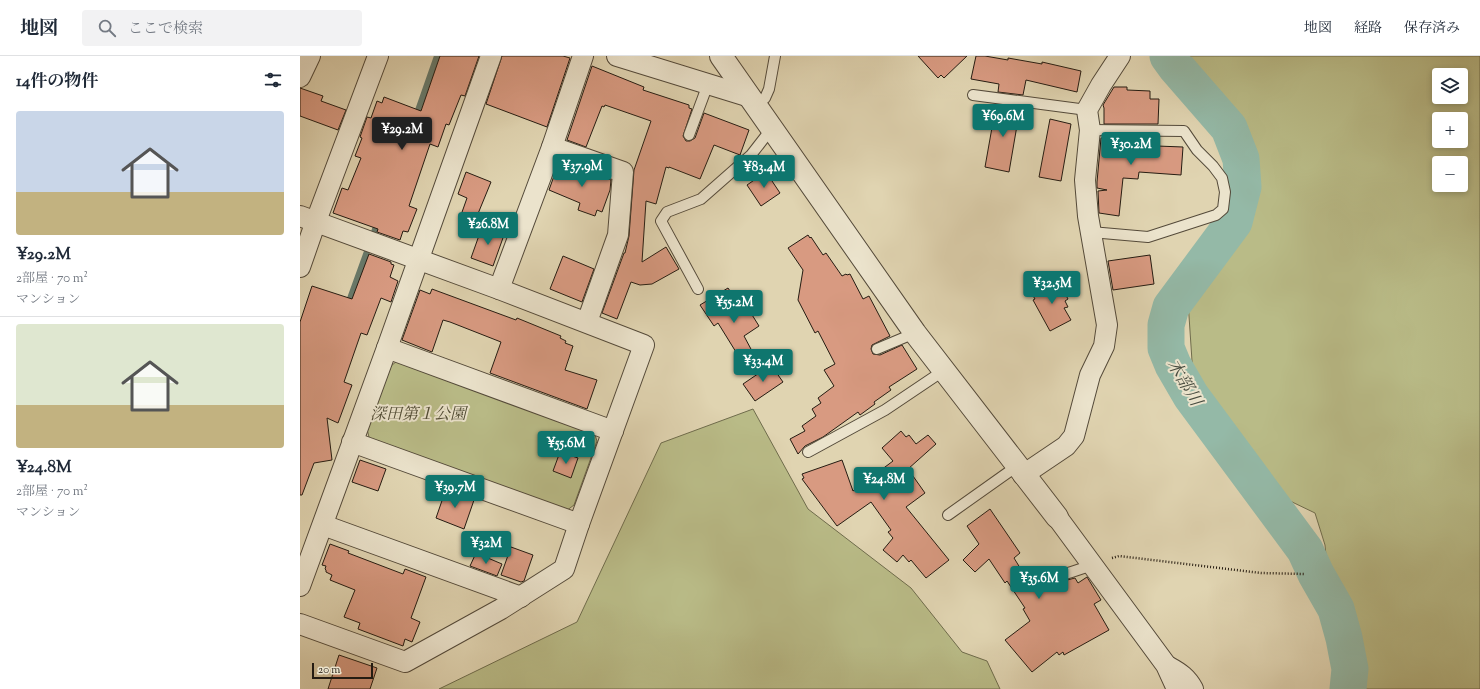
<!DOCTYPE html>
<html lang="ja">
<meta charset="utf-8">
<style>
:root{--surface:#fff;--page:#f2f2f3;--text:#1f2937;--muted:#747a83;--line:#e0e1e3;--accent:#0f766e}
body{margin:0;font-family:"Sorts Mill Goudy","Noto Serif JP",serif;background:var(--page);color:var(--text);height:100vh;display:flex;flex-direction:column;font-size:15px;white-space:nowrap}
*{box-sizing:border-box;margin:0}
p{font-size:13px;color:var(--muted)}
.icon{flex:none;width:22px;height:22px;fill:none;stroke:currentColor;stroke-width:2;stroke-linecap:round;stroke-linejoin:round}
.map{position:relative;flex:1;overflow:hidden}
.drawer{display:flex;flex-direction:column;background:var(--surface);width:300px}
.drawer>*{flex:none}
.tools{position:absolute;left:1132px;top:12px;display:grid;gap:8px}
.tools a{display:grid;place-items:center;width:36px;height:36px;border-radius:4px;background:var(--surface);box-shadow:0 2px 6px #0003;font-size:20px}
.scale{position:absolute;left:12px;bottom:10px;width:61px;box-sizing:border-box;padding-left:4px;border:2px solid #251c12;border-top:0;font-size:11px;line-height:14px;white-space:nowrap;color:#251c12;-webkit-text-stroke:3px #ebe3cc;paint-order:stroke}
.price{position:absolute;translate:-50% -34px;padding:0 9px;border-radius:4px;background:var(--accent);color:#fff;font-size:13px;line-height:26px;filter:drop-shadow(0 1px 2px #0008)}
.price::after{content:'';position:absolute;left:50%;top:24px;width:12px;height:9px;margin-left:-6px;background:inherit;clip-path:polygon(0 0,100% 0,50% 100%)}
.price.active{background:#222;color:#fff}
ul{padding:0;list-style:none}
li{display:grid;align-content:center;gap:8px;height:212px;padding:0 16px}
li+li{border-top:1px solid var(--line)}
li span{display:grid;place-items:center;height:124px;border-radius:4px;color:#555}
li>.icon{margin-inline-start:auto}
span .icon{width:72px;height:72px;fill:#fffc;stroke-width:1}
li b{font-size:17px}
h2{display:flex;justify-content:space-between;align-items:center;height:48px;padding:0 16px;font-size:17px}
header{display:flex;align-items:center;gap:24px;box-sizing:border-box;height:56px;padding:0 20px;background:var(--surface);border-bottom:1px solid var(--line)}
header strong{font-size:19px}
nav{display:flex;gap:22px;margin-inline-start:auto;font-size:14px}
.search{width:280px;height:36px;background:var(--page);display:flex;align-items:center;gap:10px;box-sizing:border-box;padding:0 14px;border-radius:4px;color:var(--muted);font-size:15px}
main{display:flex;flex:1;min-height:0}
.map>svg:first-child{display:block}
</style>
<header>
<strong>地図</strong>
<div class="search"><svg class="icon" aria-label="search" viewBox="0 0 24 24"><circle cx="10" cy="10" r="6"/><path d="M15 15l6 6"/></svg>ここで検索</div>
<nav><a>地図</a><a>経路</a><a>保存済み</a></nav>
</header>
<main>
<section class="drawer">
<h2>14件の物件<svg class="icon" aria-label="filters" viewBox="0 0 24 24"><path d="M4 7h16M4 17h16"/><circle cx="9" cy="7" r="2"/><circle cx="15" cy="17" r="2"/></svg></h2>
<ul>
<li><span style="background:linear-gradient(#c9d6e8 65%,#c2b280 0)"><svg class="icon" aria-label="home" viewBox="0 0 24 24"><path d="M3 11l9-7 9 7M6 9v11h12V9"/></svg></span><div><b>¥29.2M</b><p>2部屋 · 70 m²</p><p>マンション</p></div></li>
<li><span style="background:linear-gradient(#dfe7d0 65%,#c2b280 0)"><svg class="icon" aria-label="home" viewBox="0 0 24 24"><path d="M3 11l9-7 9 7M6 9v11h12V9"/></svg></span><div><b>¥24.8M</b><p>2部屋 · 70 m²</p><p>マンション</p></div></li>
</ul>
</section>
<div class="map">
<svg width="1180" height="633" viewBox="0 0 1180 633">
<rect width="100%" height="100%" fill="#e0d4b1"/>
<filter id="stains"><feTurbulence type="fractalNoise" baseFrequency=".005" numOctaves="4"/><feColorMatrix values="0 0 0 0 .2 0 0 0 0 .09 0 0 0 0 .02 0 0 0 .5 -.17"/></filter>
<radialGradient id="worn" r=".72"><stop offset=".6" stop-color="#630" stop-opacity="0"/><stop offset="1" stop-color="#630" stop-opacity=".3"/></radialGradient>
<g fill="#b9bb87" stroke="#6f6c4c" fill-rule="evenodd">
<path d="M888,0h292v633h-134l2,-7 -2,-56 -17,-39 -4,-42 -10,-32 -52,-25 -69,-97 -6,-90 4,-39 33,-34 24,-38 4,-31 -9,-33zM1139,19h22v22h-22zM1139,63h22v22h-22zM1139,107h22v22h-22z"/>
<polygon points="97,305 294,376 297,385 274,449 266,455 70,385 67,373 91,310"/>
<polygon points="453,353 508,453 611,532 662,596 687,605 700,633 139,633 277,566 361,387"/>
</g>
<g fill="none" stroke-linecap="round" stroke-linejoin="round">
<g stroke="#687a6b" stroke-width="6">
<polyline points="116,60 137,0"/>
<polyline points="48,248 78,165"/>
</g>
<polyline stroke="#94b9a7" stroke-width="37" points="868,0 876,11 929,72 941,103 943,131 934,166 871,251 866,269 866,292 873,309 891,340 1005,494 1016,518 1036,553 1044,582 1050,613 1048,633"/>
</g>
<g fill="#d89a81" stroke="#251c12">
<polygon points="140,0 179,0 165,40 161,39 149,69 146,68 138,91 130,88 109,150 117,153 108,176 103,175 100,184 77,176 78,173 33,157 42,132 48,134 61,102 55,100 62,82 60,81 67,61 71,62 77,45 82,47 84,41 121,55"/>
<polygon points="202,0 263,0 270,2 247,71 186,48"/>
<polygon points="618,0 667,0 644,22 641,19 638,22"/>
<polygon points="676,0 685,0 708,4 708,2 742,8 742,6 781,15 777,36 726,24 723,39 698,36 699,28 671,23"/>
<polygon points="292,10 344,31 343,34 389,49 389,52 392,53 383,80 386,85 390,85 395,82 404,57 449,74 440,99 414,89 400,123 369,111 369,112 366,111 356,148 346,145 342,206 366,191 379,213 352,228 340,229 331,226 317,263 302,257 324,197 325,197 329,180 334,114 351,65 305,49 304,51 302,50 286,91 267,84"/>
<polygon points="814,31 827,31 827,34 850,35 850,43 859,43 858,68 804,68 804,52 803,49"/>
<polygon points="0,32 23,40 21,45 46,54 38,74 0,60"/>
<polygon points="696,49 720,52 709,116 685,111"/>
<polygon points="750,63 771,68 761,125 739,121"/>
<polygon points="804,81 858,81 857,90 883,91 881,119 839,116 838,123 823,122 819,160 799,157 798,135 807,134 797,132 797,126 801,82 804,82"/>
<polygon points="259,106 311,124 310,134 302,156 297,154 295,160 278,154 280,147 249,134"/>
<polygon points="166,116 191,126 175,165 161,159 167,142 158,138"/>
<polygon points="466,116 480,137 461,150 447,129"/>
<polygon points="182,171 204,179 193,210 171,202"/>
<polygon points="508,179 510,182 511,181 523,199 526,197 542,220 546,218 547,219 550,218 563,243 569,240 590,280 572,289 571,293 573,298 580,299 602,289 617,313 589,331 591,334 574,346 575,348 560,359 558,356 523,381 505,390 498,398 490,383 505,375 502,370 516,360 512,353 521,347 518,342 534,330 524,314 535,308 518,275 515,277 498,244 503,214 488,192"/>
<polygon points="69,198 91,206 91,208 94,209 90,221 98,225 91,246 81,242 67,279 61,277 44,326 52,329 38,367 27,362 32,404 14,407 2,439 0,439 0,266 12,230 52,243"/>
<polygon points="850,199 854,228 813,234 808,205"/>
<polygon points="263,200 294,213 282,246 250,233"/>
<polygon points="757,223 768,243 765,245 768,251 764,252 771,264 750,275 733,244 735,243 732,238 742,233 741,231"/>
<polygon points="428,232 434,241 439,238 459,270 444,280 460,310 449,317 418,267 414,270 400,249"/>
<polygon points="132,233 216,264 217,262 261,280 260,282 266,285 265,287 273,290 265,314 297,324 287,353 190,317 201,286 150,266 143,264 132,296 102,284 120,234 130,238"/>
<polygon points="471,309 483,326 455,345 443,328"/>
<polygon points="601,375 606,381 609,379 616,388 628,379 636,388 608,413 625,437 606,451 649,504 626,522 611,504 609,506 603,499 597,506 583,494 593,482 588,476 591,474 571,446 537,470 502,423 504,422 502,418 542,404 553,435 593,405 582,392"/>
<polygon points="260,396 278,402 271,422 253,415"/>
<polygon points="60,404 86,413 78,435 52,426"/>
<polygon points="146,433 174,444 164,473 136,462"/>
<polygon points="690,453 720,497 714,502 725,520 714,522 712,527 713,531 718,533 734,532 736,535 744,530 775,522 778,527 787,521 801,544 794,548 809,574 764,599 763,596 759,599 757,596 732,616 705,584 730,565 723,553 725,552 707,525 705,527 689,503 675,516 663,504 679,488 667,470"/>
<polygon points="30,488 49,495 48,497 103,518 105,513 126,521 111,562 120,566 112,586 105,583 103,590 58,573 60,567 44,561 55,534 30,524 32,519 26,516 26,514 25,513 26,510 22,509"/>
<polygon points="211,491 233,499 224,525 221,526 201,519"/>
<polygon points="176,497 202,508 197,520 170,510"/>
<polygon points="39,599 77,612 70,633 28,633"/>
</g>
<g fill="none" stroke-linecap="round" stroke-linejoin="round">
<g stroke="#544a3a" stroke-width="12">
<g id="service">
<polyline points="673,39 787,54"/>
<polyline points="456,50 465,42 469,33 475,0"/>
<polyline points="790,74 884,75 897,94 913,110 922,122 925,136 923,153 916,159 848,181 791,176"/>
<polyline points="389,79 408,28"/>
<polyline points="398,233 361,165 367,156 401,143 451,99 472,72"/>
<polyline points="577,293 615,277"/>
<polyline points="508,396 585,354 643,315"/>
<polyline points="648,459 717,410"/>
<path d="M718,527c27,-2 49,-9 74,-18"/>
</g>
</g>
<g stroke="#544a3a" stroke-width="22">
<g id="minor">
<polyline points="317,0 450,41"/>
<polyline points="0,21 10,0"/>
<polyline points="252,91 323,116 318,179 287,266"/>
<polyline points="0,160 199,233 344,289 279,468 264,513 201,553 105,606 0,568"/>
<polyline points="0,211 16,165 78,0"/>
<polyline points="199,233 252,91 283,0"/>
<polyline points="87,292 313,375"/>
<polyline points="52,386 279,468"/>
<polyline points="723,419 766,390 774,380 790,319 804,290 807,269 788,160 785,124 790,74 787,54 801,29 820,0"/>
<polyline points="757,461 866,609 877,633"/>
<polyline points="23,469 221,541"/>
<polyline points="0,530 87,292 191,0"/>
<path d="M869,611c11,6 18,11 24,22"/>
</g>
</g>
<g stroke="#544a3a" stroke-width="24">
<polyline id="tertiary" points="421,0 615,277 757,461"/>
</g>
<polyline stroke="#251c12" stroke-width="2.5" stroke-dasharray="1 2" stroke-linecap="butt" points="812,502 819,500 961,517 1005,518"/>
<use href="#service" stroke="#ebe3cc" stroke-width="10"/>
<use href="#minor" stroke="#ebe3cc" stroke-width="20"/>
<use href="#tertiary" stroke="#ebe3cc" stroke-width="22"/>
</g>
<g text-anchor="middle" stroke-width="4" stroke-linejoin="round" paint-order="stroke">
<g font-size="16" font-style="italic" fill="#514c35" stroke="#ebe3cc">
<text x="118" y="363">深田第１公園</text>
</g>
<g font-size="17" font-style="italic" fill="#464b3f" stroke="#ebe3cc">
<text transform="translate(885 326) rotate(59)" y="6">木部川</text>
</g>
</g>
<rect width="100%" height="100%" filter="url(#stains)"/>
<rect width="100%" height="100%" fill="url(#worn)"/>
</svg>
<div class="tools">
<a><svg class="icon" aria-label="layers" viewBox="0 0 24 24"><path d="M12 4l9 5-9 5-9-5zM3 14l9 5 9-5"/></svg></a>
<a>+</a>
<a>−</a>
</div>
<div class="scale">20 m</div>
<b class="price" style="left:703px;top:82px">¥69.6M</b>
<b class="price active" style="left:102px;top:95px">¥29.2M</b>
<b class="price" style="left:831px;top:110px">¥30.2M</b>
<b class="price" style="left:282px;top:132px">¥37.9M</b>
<b class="price" style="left:464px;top:133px">¥83.4M</b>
<b class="price" style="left:188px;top:190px">¥26.8M</b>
<b class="price" style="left:752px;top:249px">¥32.5M</b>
<b class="price" style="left:434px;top:268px">¥55.2M</b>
<b class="price" style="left:463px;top:327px">¥33.4M</b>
<b class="price" style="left:266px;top:409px">¥55.6M</b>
<b class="price" style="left:584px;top:445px">¥24.8M</b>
<b class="price" style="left:155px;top:453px">¥39.7M</b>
<b class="price" style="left:186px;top:509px">¥32M</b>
<b class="price" style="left:739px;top:544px">¥35.6M</b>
</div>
</main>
